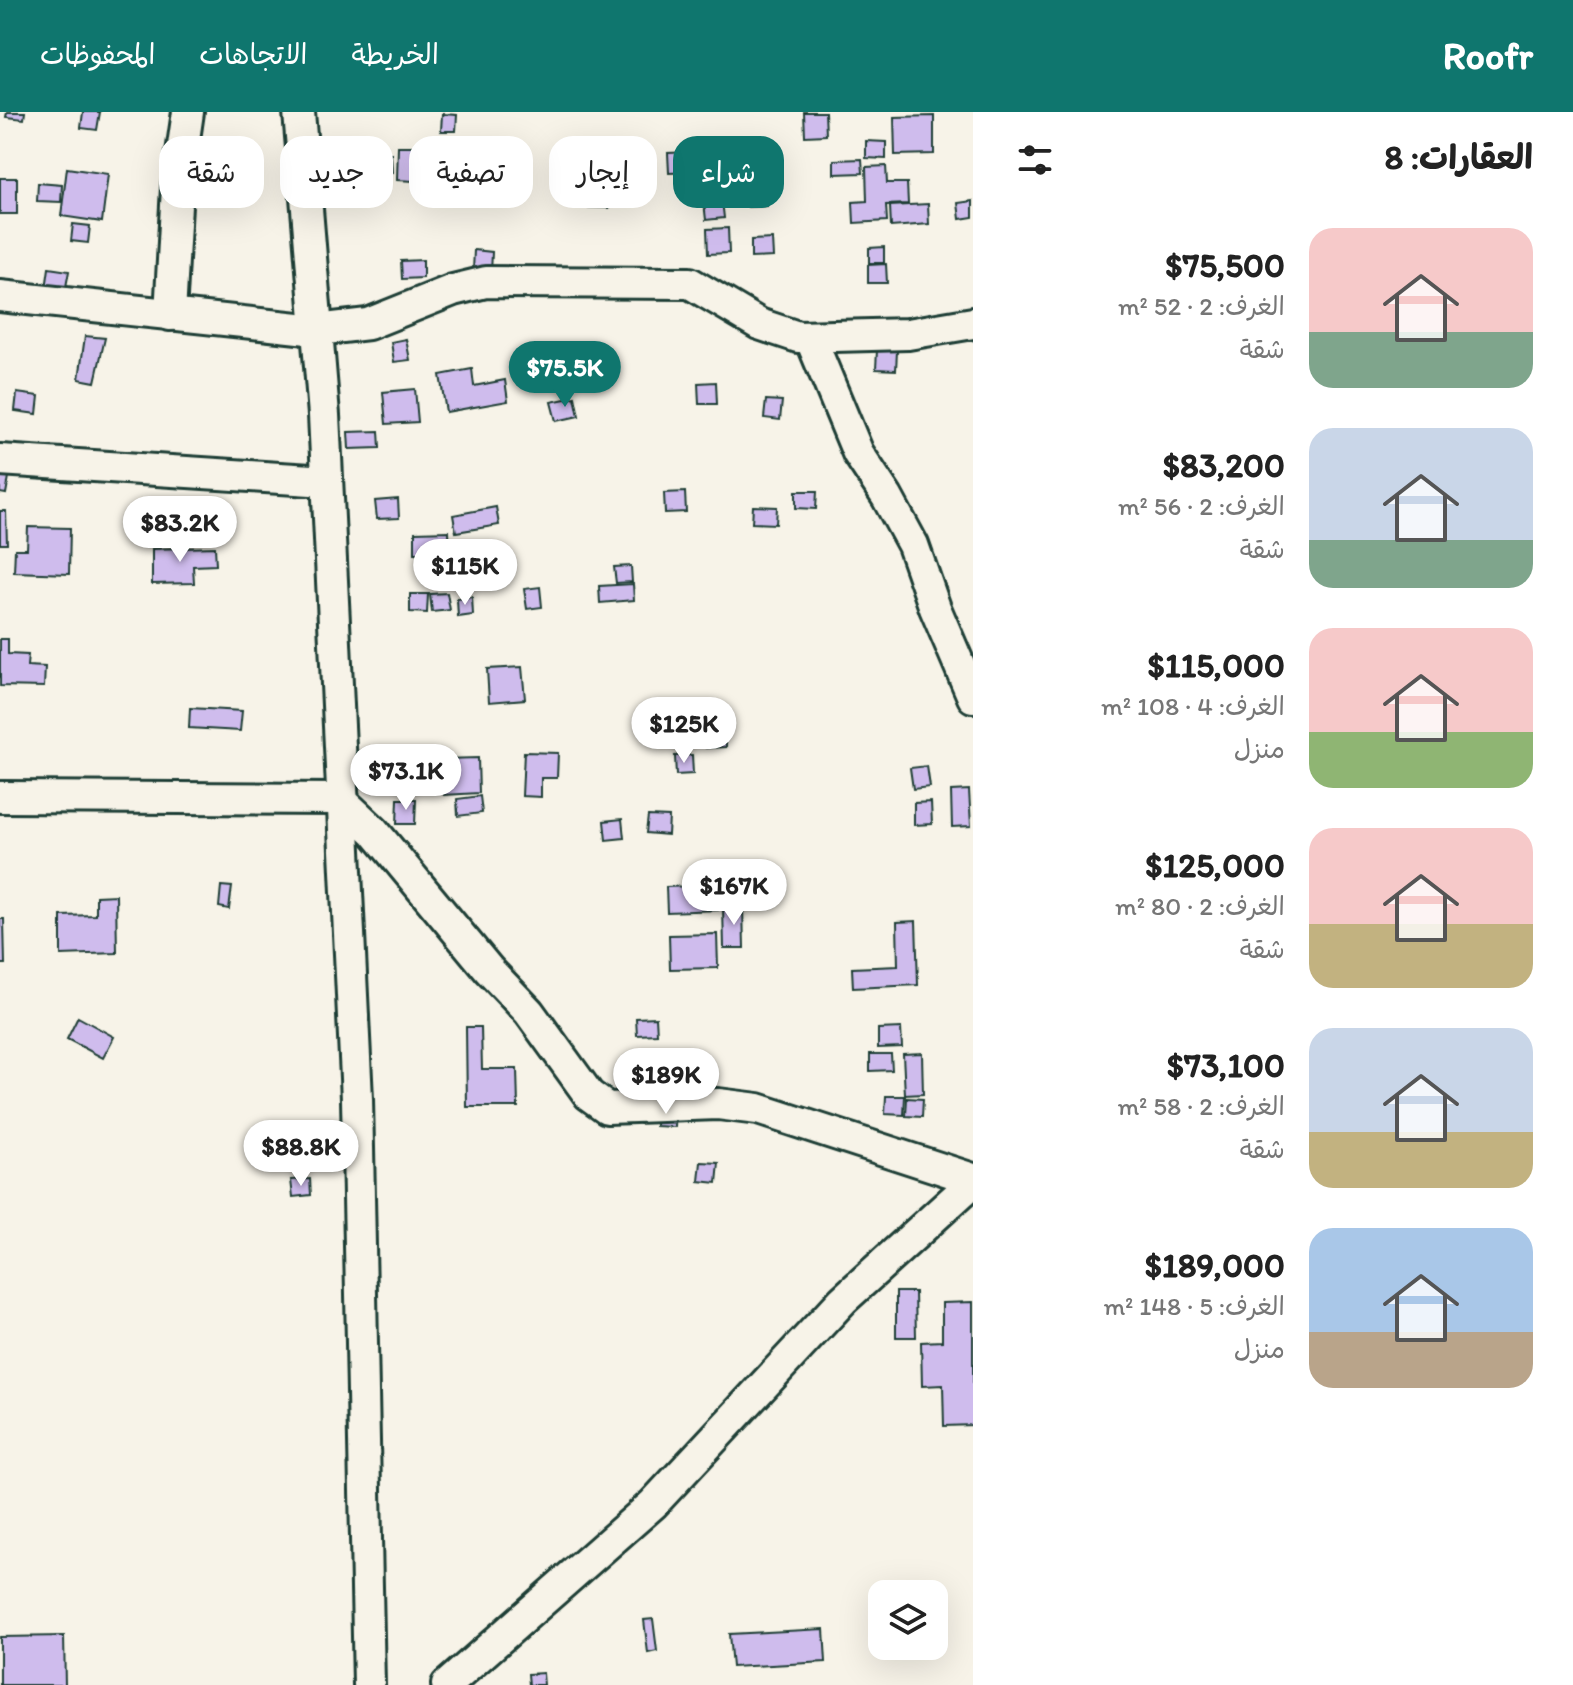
<!DOCTYPE html>
<html lang="ar">
<meta charset="utf-8">
<style>
:root{--surface:#fff;--page:#f2f2f2;--text:#222;--muted:#767676;--accent:#0f766e}
body{margin:0;font-family:Itim,"Playpen Sans Arabic",sans-serif;background:var(--page);color:var(--text);direction:rtl;height:100vh;display:flex;flex-direction:column;font-size:30px;white-space:nowrap}
*{box-sizing:border-box;margin:0}
p{font-size:26px;color:var(--muted)}
.icon{flex:none;width:44px;height:44px;fill:none;stroke:currentColor;stroke-width:2;stroke-linecap:round;stroke-linejoin:round}
.map{position:relative;flex:1;overflow:hidden;direction:ltr}
.panel{display:flex;flex-direction:column;background:var(--surface);width:600px}
.panel>*{flex:none}
.banner{position:absolute;left:24px;top:24px;width:760px;height:72px;direction:rtl;display:flex;gap:16px}
.fabs{position:absolute;left:868px;top:1468px;display:grid;gap:16px}
.fabs a{display:grid;place-items:center;width:80px;height:80px;border-radius:16px;background:var(--surface);box-shadow:0 8px 32px #0002;font-size:40px}
.price{position:absolute;translate:-50% -68px;padding:0 18px;border-radius:28px;background:#fff;color:#222;font-size:26px;line-height:52px;filter:drop-shadow(0 2px 4px #0008)}
.price::after{content:'';position:absolute;left:50%;top:48px;width:24px;height:18px;margin-left:-12px;background:inherit;clip-path:polygon(0 0,100% 0,50% 100%)}
.price.on{background:var(--accent);color:#fff}
ul{padding:0;list-style:none}
li{display:flex;align-items:center;gap:24px;height:200px;padding:0 40px}
li span{display:grid;place-items:center;flex:none;width:224px;height:160px;border-radius:24px;color:#555}
li>.icon{margin-inline-start:auto}
span .icon{width:96px;height:96px;fill:#fffc;stroke-width:1}
li b{font-size:34px}
h2{display:flex;justify-content:space-between;align-items:center;height:96px;padding:0 40px;font-size:34px}
.chip{padding:0 28px;border-radius:24px;background:var(--surface);box-shadow:0 8px 32px #0002;font-size:28px;line-height:72px}
.chip.on{background:var(--accent);color:#fff}
header{display:flex;align-items:center;gap:48px;box-sizing:border-box;height:112px;padding:0 40px;background:var(--accent);color:#fff}
header strong{font-size:38px}
nav{display:flex;gap:44px;margin-inline-start:auto;font-size:28px}
main{display:flex;flex:1;min-height:0}
.map>svg:first-child{display:block}
</style>
<header>
<strong>Roofr</strong>
<nav><a>الخريطة</a><a>الاتجاهات</a><a>المحفوظات</a></nav>
</header>
<main>
<section class="panel">
<h2>العقارات: 8<svg class="icon" aria-label="filters" viewBox="0 0 24 24"><path d="M4 7h16M4 17h16"/><circle cx="9" cy="7" r="2"/><circle cx="15" cy="17" r="2"/></svg></h2>
<ul>
<li><span style="background:linear-gradient(#f6c9c9 65%,#7fa58c 0)"><svg class="icon" aria-label="home" viewBox="0 0 24 24"><path d="M3 11l9-7 9 7M6 9v11h12V9"/></svg></span><div><b>$75,500</b><p>الغرف: 2 · 52 m²</p><p>شقة</p></div></li>
<li><span style="background:linear-gradient(#c9d6e8 70%,#7fa58c 0)"><svg class="icon" aria-label="home" viewBox="0 0 24 24"><path d="M3 11l9-7 9 7M6 9v11h12V9"/></svg></span><div><b>$83,200</b><p>الغرف: 2 · 56 m²</p><p>شقة</p></div></li>
<li><span style="background:linear-gradient(#f6c9c9 65%,#8fb573 0)"><svg class="icon" aria-label="home" viewBox="0 0 24 24"><path d="M3 11l9-7 9 7M6 9v11h12V9"/></svg></span><div><b>$115,000</b><p>الغرف: 4 · 108 m²</p><p>منزل</p></div></li>
<li><span style="background:linear-gradient(#f6c9c9 60%,#c2b280 0)"><svg class="icon" aria-label="home" viewBox="0 0 24 24"><path d="M3 11l9-7 9 7M6 9v11h12V9"/></svg></span><div><b>$125,000</b><p>الغرف: 2 · 80 m²</p><p>شقة</p></div></li>
<li><span style="background:linear-gradient(#c9d6e8 65%,#c2b280 0)"><svg class="icon" aria-label="home" viewBox="0 0 24 24"><path d="M3 11l9-7 9 7M6 9v11h12V9"/></svg></span><div><b>$73,100</b><p>الغرف: 2 · 58 m²</p><p>شقة</p></div></li>
<li><span style="background:linear-gradient(#a9c7e8 65%,#b9a48a 0)"><svg class="icon" aria-label="home" viewBox="0 0 24 24"><path d="M3 11l9-7 9 7M6 9v11h12V9"/></svg></span><div><b>$189,000</b><p>الغرف: 5 · 148 m²</p><p>منزل</p></div></li>
</ul>
</section>
<div class="map">
<svg width="973" height="1573" viewBox="0 0 973 1573">
<rect width="100%" height="100%" fill="#f7f3e8"/>
<filter id="ink" filterUnits="userSpaceOnUse"><feTurbulence type="fractalNoise" baseFrequency=".0125" numOctaves="2"/><feDisplacementMap in="SourceGraphic" scale="16" xChannelSelector="R" yChannelSelector="G"/><feConvolveMatrix kernelMatrix="1 2 1 2 8 2 1 2 1" color-interpolation-filters="sRGB"/></filter>
<g filter="url(#ink)">
<g fill="#cfbced" stroke="#1f3d34" stroke-width="2">
<polygon points="7,0 25,0 24,7 6,5"/>
<polygon points="83,0 100,0 97,18 81,16"/>
<polygon points="804,0 825,0 826,23 805,24"/>
<polygon points="442,2 457,3 456,19 441,19"/>
<polygon points="934,4 934,42 895,43 894,5"/>
<polygon points="440,29 454,30 453,51 439,50"/>
<polygon points="866,29 886,30 886,47 866,46"/>
<polygon points="398,34 415,34 414,69 397,68"/>
<polygon points="636,40 653,43 651,59 633,56"/>
<polygon points="691,40 692,60 669,61 668,41"/>
<polygon points="374,42 391,42 392,61 375,62"/>
<polygon points="862,47 863,61 834,62 834,48"/>
<polygon points="886,54 887,71 907,71 908,92 886,93 887,109 854,111 853,90 867,89 866,55"/>
<polygon points="67,56 108,62 102,110 61,104"/>
<polygon points="767,65 767,94 748,95 747,66"/>
<rect x="0" y="66" width="17" height="36"/>
<polygon points="38,71 62,73 61,90 37,89"/>
<polygon points="720,71 724,106 706,108 702,73"/>
<polygon points="573,74 609,76 609,96 573,95"/>
<polygon points="973,89 973,105 960,107 958,91"/>
<polygon points="928,92 929,112 891,115 890,94"/>
<polygon points="73,112 90,114 88,131 71,129"/>
<polygon points="728,116 729,141 708,142 707,117"/>
<polygon points="772,127 773,145 751,146 751,128"/>
<polygon points="884,135 884,151 869,151 869,136"/>
<polygon points="474,138 492,140 491,161 473,159"/>
<polygon points="423,148 423,166 402,167 401,149"/>
<polygon points="886,152 887,171 868,171 868,153"/>
<polygon points="49,156 69,159 65,180 46,177"/>
<polygon points="85,224 105,226 95,270 79,267"/>
<polygon points="406,227 410,248 394,250 391,230"/>
<polygon points="877,238 897,239 896,258 876,257"/>
<polygon points="472,257 474,274 505,268 508,289 446,300 440,263"/>
<polygon points="716,270 717,292 699,292 698,271"/>
<polygon points="415,277 418,310 386,312 383,280"/>
<polygon points="17,281 39,284 37,302 15,299"/>
<polygon points="575,285 579,304 556,309 551,290"/>
<polygon points="766,288 782,289 780,308 764,306"/>
<polygon points="379,319 380,336 349,337 348,320"/>
<polygon points="0,364 9,365 6,382 0,381"/>
<polygon points="796,379 817,379 816,397 796,396"/>
<polygon points="685,380 686,400 665,401 664,381"/>
<polygon points="398,387 399,406 377,407 375,389"/>
<polygon points="753,394 777,395 776,412 752,411"/>
<polygon points="496,395 499,413 456,420 453,403"/>
<polygon points="0,399 6,399 7,432 0,432"/>
<polygon points="28,415 70,416 69,462 14,460 15,437 27,437"/>
<polygon points="449,419 450,441 415,441 415,420"/>
<polygon points="215,435 216,453 193,454 194,471 152,472 152,437"/>
<polygon points="488,451 488,464 455,464 455,453"/>
<polygon points="631,454 632,470 616,471 614,455"/>
<polygon points="633,472 634,488 600,491 599,474"/>
<polygon points="540,475 542,495 527,497 524,477"/>
<polygon points="447,481 450,498 432,500 430,482"/>
<polygon points="410,482 428,482 427,501 410,500"/>
<polygon points="472,485 473,503 458,505 457,487"/>
<polygon points="0,527 8,527 8,542 28,543 27,554 45,555 44,575 0,574"/>
<polygon points="522,555 525,587 489,590 487,557"/>
<polygon points="190,596 242,599 240,619 189,616"/>
<polygon points="706,616 726,616 726,635 706,636"/>
<polygon points="524,640 558,641 557,666 541,666 541,685 522,684"/>
<polygon points="692,643 693,662 676,663 675,644"/>
<polygon points="478,646 479,681 444,683 443,647"/>
<polygon points="927,654 930,675 913,677 910,656"/>
<polygon points="969,678 971,714 952,715 951,679"/>
<polygon points="480,684 482,701 458,704 457,687"/>
<polygon points="398,687 416,687 415,712 397,712"/>
<polygon points="931,690 932,712 914,713 914,691"/>
<polygon points="648,704 669,705 668,723 646,721"/>
<polygon points="622,707 624,726 606,728 604,709"/>
<polygon points="717,773 718,798 667,800 666,775"/>
<polygon points="221,774 232,775 229,797 219,795"/>
<polygon points="116,783 117,841 61,843 61,804 96,803 96,784"/>
<polygon points="723,794 743,794 744,836 724,836"/>
<polygon points="0,807 4,807 5,852 0,852"/>
<polygon points="916,809 918,873 853,876 852,856 898,854 897,810"/>
<polygon points="717,822 718,856 670,857 669,823"/>
<polygon points="78,905 114,925 103,946 67,927"/>
<polygon points="656,905 657,922 637,923 636,906"/>
<polygon points="466,915 481,915 482,957 517,957 518,995 467,995"/>
<polygon points="901,916 902,935 878,936 878,917"/>
<polygon points="922,941 923,982 905,983 903,942"/>
<polygon points="870,942 891,942 892,958 870,959"/>
<polygon points="652,944 653,958 636,959 635,945"/>
<polygon points="631,967 651,969 649,986 629,984"/>
<polygon points="656,967 673,968 672,991 654,990"/>
<polygon points="711,967 715,999 700,1001 696,968"/>
<polygon points="886,984 905,984 904,1003 885,1002"/>
<polygon points="907,986 923,987 922,1005 906,1004"/>
<polygon points="656,994 676,995 675,1015 656,1014"/>
<polygon points="701,1050 719,1051 717,1071 699,1069"/>
<polygon points="310,1067 311,1083 293,1085 291,1068"/>
<polygon points="896,1180 915,1180 916,1225 896,1225"/>
<polygon points="973,1190 973,1313 944,1314 943,1273 922,1274 921,1230 942,1229 942,1191"/>
<polygon points="653,1507 657,1539 648,1541 644,1508"/>
<polygon points="824,1517 826,1550 732,1555 729,1522"/>
<polygon points="64,1524 65,1573 0,1573 0,1525"/>
<polygon points="543,1561 544,1573 529,1573 528,1562"/>
</g>
<g fill="none" stroke-linecap="round" stroke-linejoin="round">
<g stroke="#1f3d34" stroke-width="36">
<g id="minor">
<polyline points="299,0 324,303 357,987 369,1573"/>
<polyline points="0,184 317,218 368,212 453,178 486,170 690,171 759,212 798,225 908,222 973,211"/>
<polyline points="170,203 177,75 188,0"/>
<polyline points="810,225 858,341 887,385 913,433 935,496 973,585"/>
<polyline points="0,348 327,369"/>
<polyline points="0,685 340,687 374,719 489,858 529,900 589,983 607,996 718,992 758,997 973,1067"/>
<polyline points="447,1573 653,1392 843,1188 973,1070"/>
</g>
</g>
<use href="#minor" stroke="#f7f3e8" stroke-width="30"/>
</g>
</g>
</svg>
<div class="fabs">
<a><svg class="icon" aria-label="layers" viewBox="0 0 24 24"><path d="M12 4l9 5-9 5-9-5zM3 14l9 5 9-5"/></svg></a>
</div>
<b class="price on" style="left:565px;top:297px">$75.5K</b>
<b class="price" style="left:180px;top:452px">$83.2K</b>
<b class="price" style="left:465px;top:495px">$115K</b>
<b class="price" style="left:684px;top:653px">$125K</b>
<b class="price" style="left:406px;top:700px">$73.1K</b>
<b class="price" style="left:734px;top:815px">$167K</b>
<b class="price" style="left:666px;top:1004px">$189K</b>
<b class="price" style="left:301px;top:1076px">$88.8K</b>
<div class="banner">
<a class="chip on">شراء</a>
<a class="chip">إيجار</a>
<a class="chip">تصفية</a>
<a class="chip">جديد</a>
<a class="chip">شقة</a>
</div>
</div>
</main>
